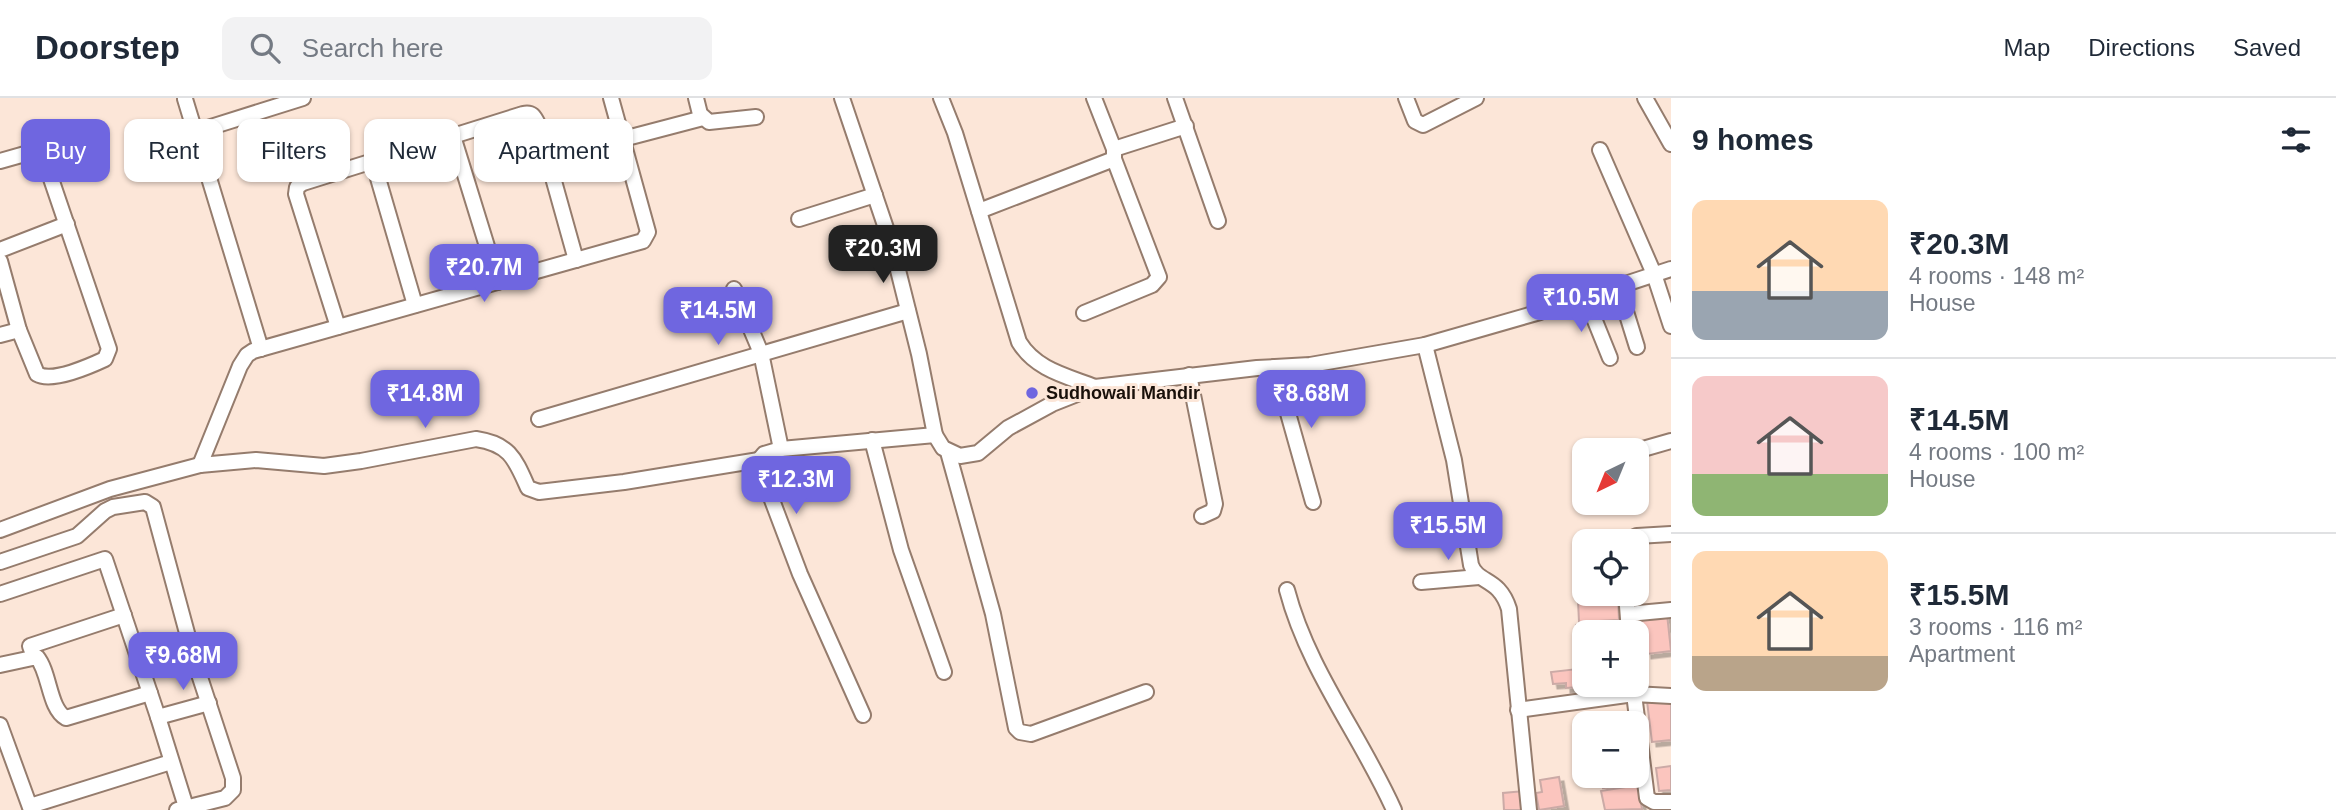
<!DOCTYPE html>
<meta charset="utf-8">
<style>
:root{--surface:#fff;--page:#f2f2f3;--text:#1f2937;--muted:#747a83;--line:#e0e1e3;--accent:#6f66e0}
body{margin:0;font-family:Helvetica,sans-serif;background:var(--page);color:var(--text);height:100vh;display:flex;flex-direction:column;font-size:26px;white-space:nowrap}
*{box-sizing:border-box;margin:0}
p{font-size:23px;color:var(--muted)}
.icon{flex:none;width:38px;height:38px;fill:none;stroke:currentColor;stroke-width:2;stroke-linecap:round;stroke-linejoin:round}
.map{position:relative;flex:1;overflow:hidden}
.sheet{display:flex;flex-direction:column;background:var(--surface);width:665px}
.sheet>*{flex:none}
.guide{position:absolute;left:21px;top:21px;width:665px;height:63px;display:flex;gap:14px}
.needle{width:46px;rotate:223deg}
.controls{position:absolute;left:1572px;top:340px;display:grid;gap:14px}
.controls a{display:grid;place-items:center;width:77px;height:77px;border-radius:14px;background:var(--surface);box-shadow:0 2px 5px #0004;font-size:35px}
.price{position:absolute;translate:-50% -60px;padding:0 16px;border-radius:14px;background:var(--accent);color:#fff;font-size:23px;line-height:46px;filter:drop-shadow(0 2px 4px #0008)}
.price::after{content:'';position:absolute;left:50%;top:42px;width:21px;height:16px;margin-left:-10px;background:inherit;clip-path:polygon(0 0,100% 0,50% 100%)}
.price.current{background:#222;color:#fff}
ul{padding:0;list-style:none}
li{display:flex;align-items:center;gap:21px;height:175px;padding:0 21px}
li+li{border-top:2px solid var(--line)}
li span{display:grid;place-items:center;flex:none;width:196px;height:140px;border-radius:14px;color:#555}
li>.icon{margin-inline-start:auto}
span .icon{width:84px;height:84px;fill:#fffc;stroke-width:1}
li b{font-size:30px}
h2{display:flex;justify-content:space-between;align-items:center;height:84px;padding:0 21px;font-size:30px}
.tag{padding:0 24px;border-radius:14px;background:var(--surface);box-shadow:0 2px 5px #0004;font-size:24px;line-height:63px}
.tag.current{background:var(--accent);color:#fff}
header{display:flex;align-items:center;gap:42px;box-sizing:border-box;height:98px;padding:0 35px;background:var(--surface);border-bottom:2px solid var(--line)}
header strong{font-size:33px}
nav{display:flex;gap:38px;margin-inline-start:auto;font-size:24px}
.search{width:490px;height:63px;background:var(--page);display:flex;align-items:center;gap:18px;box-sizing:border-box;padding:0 24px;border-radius:14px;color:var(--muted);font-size:26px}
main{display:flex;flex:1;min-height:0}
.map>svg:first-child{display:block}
</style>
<header>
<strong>Doorstep</strong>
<div class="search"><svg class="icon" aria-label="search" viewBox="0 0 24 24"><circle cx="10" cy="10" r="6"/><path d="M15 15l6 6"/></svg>Search here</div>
<nav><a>Map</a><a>Directions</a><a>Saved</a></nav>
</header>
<main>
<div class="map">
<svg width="1671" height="712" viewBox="0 0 1671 712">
<defs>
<filter id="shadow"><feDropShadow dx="4.5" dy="4.5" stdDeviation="0" flood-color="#0004"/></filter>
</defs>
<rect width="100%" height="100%" fill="#fce6d8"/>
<g fill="#fbc5be" stroke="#cbaaa6" stroke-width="2" filter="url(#shadow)">
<polygon points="1618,501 1619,522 1579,524 1578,503"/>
<polygon points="1667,516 1671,553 1647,556 1645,535 1641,535 1639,519"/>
<polygon points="1621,524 1622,534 1584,534 1584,547 1581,547 1580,538 1577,538 1576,527"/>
<polygon points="1577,571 1578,589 1566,590 1566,585 1553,586 1551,574"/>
<polygon points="1671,600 1671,642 1652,644 1647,603"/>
<polygon points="1671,668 1671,692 1659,693 1656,670"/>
<polygon points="1636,669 1640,685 1603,690 1602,677 1636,677"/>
<polygon points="1559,679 1564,708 1539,712 1536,695 1542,694 1540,682"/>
<polygon points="1638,687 1642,711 1605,712 1601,693"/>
<polygon points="1524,693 1525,712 1504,712 1503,695"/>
</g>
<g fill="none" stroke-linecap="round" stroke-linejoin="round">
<g stroke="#957c6d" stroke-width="18">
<g id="minor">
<polyline points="696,0 700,16 709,24 756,19"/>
<polyline points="842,0 892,148 919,256 935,337 943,350 960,358 978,355 1008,330 1052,306 1095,289 1257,270 1310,267 1425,247 1540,214 1671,171"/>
<path d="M941,0l14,35 64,209c17,28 48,34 76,45"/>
<polyline points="1175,0 1218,123"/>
<polyline points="1406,0 1415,23 1423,27 1476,0"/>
<polyline points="1645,0 1671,46"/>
<polyline points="185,1 261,251"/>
<polyline points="195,34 303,0"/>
<polyline points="453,38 498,184"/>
<polyline points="623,41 703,20"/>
<polyline points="1114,51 1186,28"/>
<polyline points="1600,52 1654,176 1671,228"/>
<path d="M0,63l32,-9 5,2 9,10 63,185 -4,10c-15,7 -53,24 -68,15l-18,-44 -19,-69"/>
<polyline points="373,63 415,207"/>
<polyline points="979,113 1114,61 1114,51 1094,0"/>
<polyline points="799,121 875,97"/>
<polyline points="0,152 67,126"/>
<polyline points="1618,188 1637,249"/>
<polyline points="734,191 761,255 781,351"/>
<polyline points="1585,198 1610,260"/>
<polyline points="1084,215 1152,187 1159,179 1114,61"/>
<path d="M338,229l-42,-133 1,-7 6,-4 220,-69c9,-2 11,2 15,10l38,136"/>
<polyline points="0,237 19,232"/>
<path d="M1425,247l29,115 17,105c7,19 28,12 38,44l20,201"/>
<polyline points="1275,269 1313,404"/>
<polyline points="1189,277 1215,406 1213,413 1202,418"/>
<polyline points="539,321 908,213"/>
<polyline points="872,342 901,452 944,574"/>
<polyline points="1636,353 1671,343"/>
<polyline points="948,354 993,516 1016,630 1020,634 1031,636 1146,594"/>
<polyline points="200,367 240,268 247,257 253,253 643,143 648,134 611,0"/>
<path d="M0,432l110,-41 90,-24 56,-5 68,6 37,-5 115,-22c34,5 39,20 52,49l11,4 85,-10 135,-22"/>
<polyline points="1626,443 1637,438 1671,436"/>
<polyline points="0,464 77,438 105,413 113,409 145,404 153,409 194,561 233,680 233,692 225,700 177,712"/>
<polyline points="1421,484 1479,479"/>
<path d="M1287,492c21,80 74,146 107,220"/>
<polyline points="1626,495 1629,534"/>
<polyline points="0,496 105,461 158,619 209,605"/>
<polyline points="1628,516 1671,512"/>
<polyline points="34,559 30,548 124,517"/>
<path d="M0,567l37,-8c13,16 12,52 29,61l84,-25"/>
<polyline points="1671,598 1634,596 1647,700 1654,704 1671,704"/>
<polyline points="1518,612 1634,596 1634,586"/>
<polyline points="863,617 800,476 761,373 759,362 764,356 781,351 935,337"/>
<polyline points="158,619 186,709"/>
<polyline points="0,627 31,712"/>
<polyline points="30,708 171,664"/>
</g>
</g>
<use href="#minor" stroke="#fff" stroke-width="14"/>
</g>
<circle fill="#6f66e0" stroke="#fce6d8" stroke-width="2.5" cx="1032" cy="295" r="7"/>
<g text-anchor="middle" stroke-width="6" stroke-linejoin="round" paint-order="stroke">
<g font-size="18" font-weight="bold" fill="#19100a" stroke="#fce6d8" text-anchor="start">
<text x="1046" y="301">Sudhowali Mandir</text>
</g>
</g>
</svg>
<div class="controls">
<a><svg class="needle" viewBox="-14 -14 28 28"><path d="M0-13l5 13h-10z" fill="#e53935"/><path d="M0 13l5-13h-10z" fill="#747a83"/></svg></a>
<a><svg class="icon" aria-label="locate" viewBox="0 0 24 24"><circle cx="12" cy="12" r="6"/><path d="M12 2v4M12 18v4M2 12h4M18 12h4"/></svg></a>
<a>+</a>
<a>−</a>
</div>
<b class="price current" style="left:883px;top:187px">₹20.3M</b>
<b class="price" style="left:484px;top:206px">₹20.7M</b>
<b class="price" style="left:1581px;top:236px">₹10.5M</b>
<b class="price" style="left:718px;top:249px">₹14.5M</b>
<b class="price" style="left:425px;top:332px">₹14.8M</b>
<b class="price" style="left:1311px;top:332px">₹8.68M</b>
<b class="price" style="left:796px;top:418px">₹12.3M</b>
<b class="price" style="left:1448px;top:464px">₹15.5M</b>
<b class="price" style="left:183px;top:594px">₹9.68M</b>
<div class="guide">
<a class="tag current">Buy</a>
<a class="tag">Rent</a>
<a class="tag">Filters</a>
<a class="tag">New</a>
<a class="tag">Apartment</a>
</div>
</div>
<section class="sheet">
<h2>9 homes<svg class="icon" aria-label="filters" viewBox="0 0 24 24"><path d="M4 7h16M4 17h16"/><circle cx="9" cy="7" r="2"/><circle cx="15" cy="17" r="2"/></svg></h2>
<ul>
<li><span style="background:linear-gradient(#ffd9b3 65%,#9aa5b1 0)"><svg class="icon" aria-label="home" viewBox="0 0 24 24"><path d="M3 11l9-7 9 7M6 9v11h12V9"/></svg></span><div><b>₹20.3M</b><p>4 rooms · 148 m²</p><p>House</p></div></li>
<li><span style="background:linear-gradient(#f6c9c9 70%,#8fb573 0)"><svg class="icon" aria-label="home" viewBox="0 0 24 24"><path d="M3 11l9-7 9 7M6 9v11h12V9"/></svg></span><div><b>₹14.5M</b><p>4 rooms · 100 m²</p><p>House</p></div></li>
<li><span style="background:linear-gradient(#ffd9b3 75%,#b9a48a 0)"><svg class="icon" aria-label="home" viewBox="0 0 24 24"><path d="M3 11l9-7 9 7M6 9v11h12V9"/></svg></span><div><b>₹15.5M</b><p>3 rooms · 116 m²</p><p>Apartment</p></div></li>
</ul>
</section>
</main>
